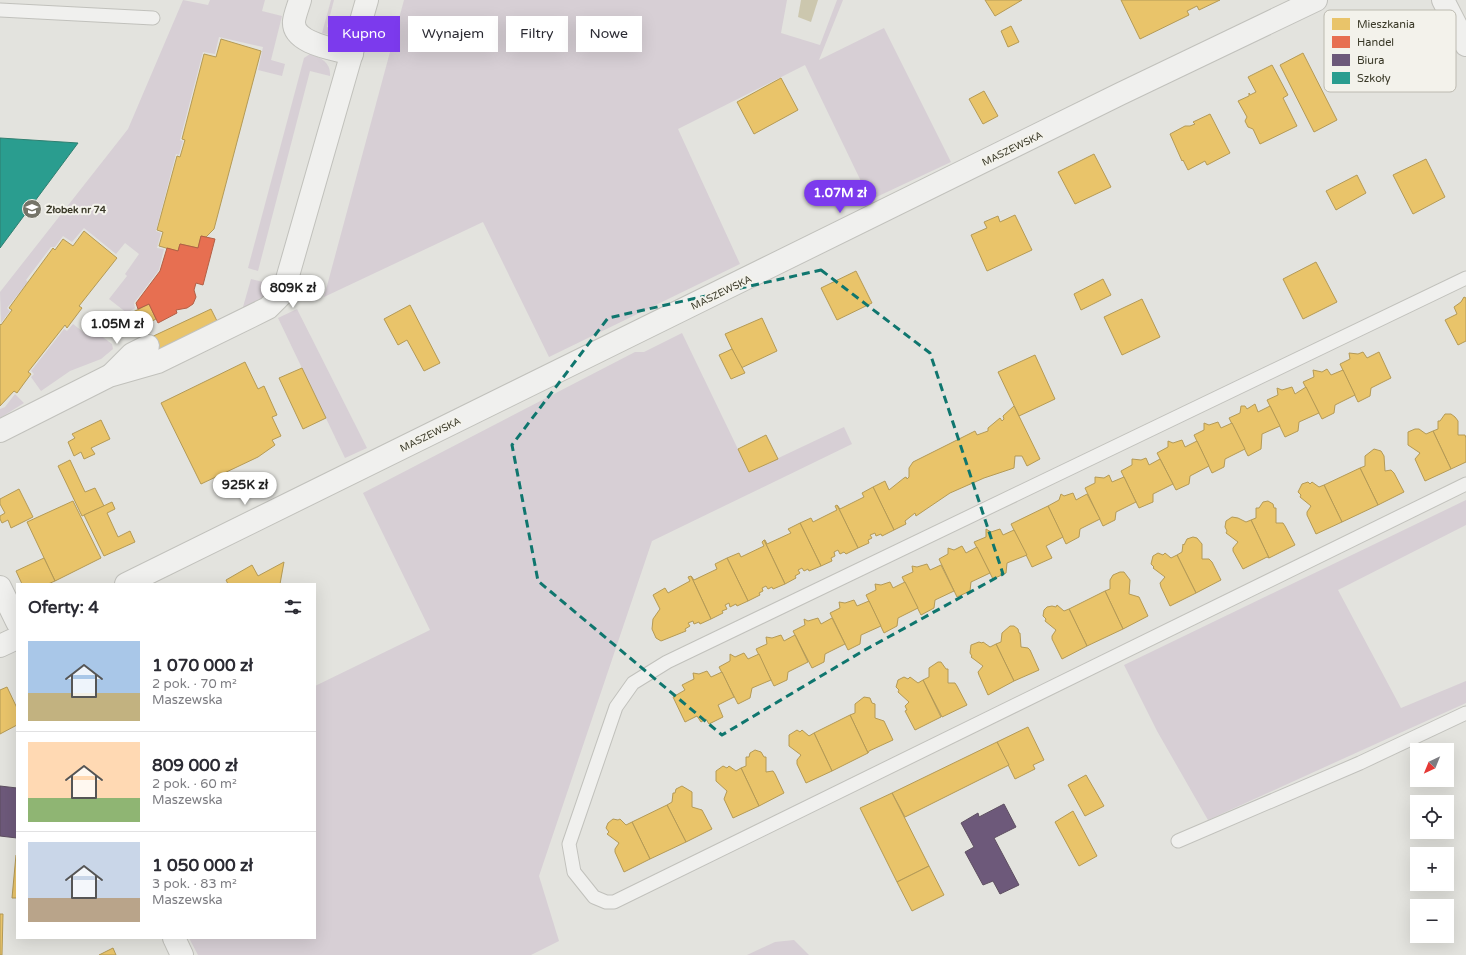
<!DOCTYPE html>
<html lang="pl">
<meta charset="utf-8">
<style>
:root{--surface:#fff;--page:#f2f2f3;--text:#2b2b33;--muted:#7c7c81;--line:#e1e1e2;--accent:#7c3aed}
body{margin:0;font-family:"Varela Round",sans-serif;background:var(--page);color:var(--text);height:100vh;display:flex;flex-direction:column;font-size:15px;white-space:nowrap}
*{box-sizing:border-box;margin:0}
p{font-size:13px;color:var(--muted)}
.icon{flex:none;width:22px;height:22px;fill:none;stroke:currentColor;stroke-width:2;stroke-linecap:round;stroke-linejoin:round}
.map{position:relative;flex:1;overflow:hidden}
.details{position:absolute;left:16px;top:583px;width:300px;height:356px;display:flex;flex-direction:column;background:var(--surface);border-radius:0px;box-shadow:0 4px 16px #0002}
.details>*{flex:none}
.hud{position:absolute;left:328px;top:16px;width:380px;height:36px;display:flex;gap:8px}
.needle{width:26px;rotate:223deg}
.buttons{position:absolute;left:1410px;top:743px;display:grid;gap:8px}
.buttons a{display:grid;place-items:center;width:44px;height:44px;border-radius:0px;background:var(--surface);box-shadow:0 4px 16px #0002;font-size:20px}
.price{position:absolute;translate:-50% -34px;padding:0 9px;border-radius:14px;background:#fff;color:#222;font-size:13px;line-height:26px;filter:drop-shadow(0 1px 2px #0008)}
.price::after{content:'';position:absolute;left:50%;top:24px;width:12px;height:9px;margin-left:-6px;background:inherit;clip-path:polygon(0 0,100% 0,50% 100%)}
.price.selected{background:var(--accent);color:#fff}
ul{padding:0;list-style:none}
li{display:flex;align-items:center;gap:12px;height:100px;padding:0 12px}
li+li{border-top:1px solid var(--line)}
li span{display:grid;place-items:center;flex:none;width:112px;height:80px;border-radius:0px;color:#555}
li>.icon{margin-inline-start:auto}
span .icon{width:48px;height:48px;fill:#fffc;stroke-width:1}
li b{font-size:17px}
h2{display:flex;justify-content:space-between;align-items:center;height:48px;padding:0 12px;font-size:17px}
.chip{padding:0 14px;border-radius:0px;background:var(--surface);box-shadow:0 4px 16px #0002;font-size:14px;line-height:36px}
.chip.selected{background:var(--accent);color:#fff}
.map>svg:first-child{display:block}
</style>
<div class="map">
<svg width="1466" height="955" viewBox="0 0 1466 955">
<rect width="100%" height="100%" fill="#e3e3de"/>
<g fill="#d7cfd5">
<polygon points="183,0 208,5 210,0 265,0 262,11 282,16 271,60 285,64 282,76 258,70 263,47 219,37 215,54 203,52 180,140 183,141 179,155 176,154 156,231 161,233 157,248 164,249 159,270 134,303 135,308 127,313 109,299 127,276 125,274 139,254 125,243 116,254 84,228 72,242 63,236 55,247 51,247 26,280 28,282 7,308 10,311 1,323 0,292 128,129"/>
<polygon points="331,0 334,0 327,27 346,32 341,38 322,33"/>
<polygon points="404,0 787,0 781,33 820,45 837,0 843,0 819,60 884,28 951,162 870,200 805,65 678,129 740,264 549,357 483,222 324,297"/>
<path d="M310,54c12,4 21,9 20,22l-20,-5 -52,200 -10,-3 56,-210z"/>
<polygon points="251,279 275,285 273,292 241,314"/>
<polygon points="297,309 367,448 345,458 278,318"/>
<polygon points="73,324 87,335 92,329 112,344 113,349 101,359 70,371 41,391 31,377 34,374 31,371 64,329 67,331"/>
<polygon points="682,333 749,472 844,427 852,444 652,541 539,876 559,941 531,955 198,955 189,938 315,938 315,686 430,630 363,493 635,352 644,352"/>
<polygon points="15,394 24,403 0,418 0,409 5,407"/>
<polygon points="1466,500 1466,525 1338,590 1401,708 1466,681 1466,703 1208,820 1157,731 1124,665"/>
<polygon points="794,940 809,955 747,955 775,942"/>
</g>
<polygon fill="#ccc7ae" points="801,0 818,0 811,22 798,17"/>
<g fill="#e9c46a" stroke="#b49a56">
<polygon points="985,0 1022,0 995,16"/>
<polygon points="1121,0 1220,0 1199,10 1197,6 1187,11 1189,15 1140,39"/>
<polygon points="1011,26 1019,42 1008,47 1001,31"/>
<polygon points="221,39 261,51 214,229 206,237 201,236 198,248 180,244 178,251 166,248 159,246 163,232 157,230 177,156 180,157 185,140 182,139 204,54 216,57"/>
<polygon points="1303,53 1337,120 1314,132 1280,65"/>
<polygon points="1272,65 1288,95 1283,98 1297,126 1260,144 1253,129 1248,127 1245,121 1247,117 1238,101 1249,96 1249,93 1250,95 1256,92 1248,77"/>
<polygon points="781,78 798,110 754,134 737,102"/>
<polygon points="984,91 998,116 983,124 969,99"/>
<polygon points="1210,114 1230,153 1207,165 1205,161 1188,170 1183,160 1182,161 1170,134 1185,126 1190,126 1195,124 1193,122"/>
<polygon points="1094,154 1111,187 1075,204 1058,172"/>
<polygon points="1426,159 1445,197 1413,214 1393,175"/>
<polygon points="1357,175 1366,193 1336,210 1326,191"/>
<polygon points="1015,215 1032,250 987,271 971,235 987,228 984,222 998,216 1000,222"/>
<polygon points="84,231 117,258 79,306 82,308 67,328 65,325 28,372 31,374 25,382 17,393 14,391 0,406 0,324 1,325 12,310 9,308 53,248 55,250 63,239 73,246"/>
<polygon points="1316,262 1337,302 1303,319 1283,279"/>
<polygon points="856,271 872,303 837,320 821,288"/>
<polygon points="1103,279 1111,295 1081,310 1074,294"/>
<polygon points="1464,297 1466,298 1466,341 1458,345 1445,320 1457,314 1454,307 1461,302"/>
<polygon points="1142,299 1160,337 1122,355 1104,317"/>
<polygon points="149,304 156,319 137,329 129,314"/>
<polygon points="410,305 440,363 424,371 407,340 398,345 384,319"/>
<polygon points="211,309 218,323 152,354 145,340"/>
<polygon points="762,318 777,351 741,368 725,334"/>
<polygon points="732,349 745,373 731,379 719,355"/>
<polygon points="1363,352 1367,358 1379,352 1391,378 1371,388 1370,396 1358,402 1340,364 1350,359 1349,353 1358,354"/>
<polygon points="1035,355 1055,399 1019,416 998,372"/>
<polygon points="245,362 258,389 264,386 277,415 272,417 281,436 272,440 275,445 258,457 201,484 161,403"/>
<polygon points="302,368 326,418 303,429 279,378"/>
<polygon points="1327,369 1331,375 1343,370 1355,395 1335,405 1334,413 1322,419 1303,382 1314,377 1313,370 1322,372"/>
<polygon points="1292,387 1295,394 1306,387 1319,413 1299,422 1298,431 1285,437 1267,400 1278,395 1277,388 1282,390"/>
<polygon points="1255,404 1258,412 1270,406 1280,426 1262,434 1261,449 1248,456 1229,418 1240,413 1241,406 1245,406 1247,409"/>
<polygon points="1014,406 1040,459 1027,466 1022,456 1015,456 1014,468 984,478 950,493 916,516 915,513 905,521 906,524 894,530 873,487 885,481 889,490 904,478 906,477 907,479 909,477 909,468 913,462 975,431 977,435 988,431 988,428 1000,418 1002,421 1004,419 1003,416"/>
<polygon points="1445,414 1451,414 1455,417 1458,421 1458,435 1465,435 1466,438 1466,462 1451,469 1433,431 1438,429 1438,421 1440,421"/>
<polygon points="101,420 110,439 91,448 95,454 84,459 81,452 74,456 68,442 75,438 72,434"/>
<polygon points="1218,422 1221,428 1232,423 1245,449 1225,459 1224,467 1212,473 1194,435 1204,430 1204,423 1209,425"/>
<polygon points="1415,429 1419,429 1426,434 1433,431 1451,469 1425,481 1415,459 1420,453 1408,445 1408,432"/>
<polygon points="766,435 778,459 749,472 738,449"/>
<polygon points="1182,440 1185,447 1197,441 1209,466 1190,476 1189,484 1176,490 1157,453 1168,447 1168,441 1173,443"/>
<polygon points="1374,449 1381,451 1384,456 1385,471 1391,470 1394,473 1404,492 1378,505 1360,468 1365,466 1365,456"/>
<polygon points="1146,458 1149,465 1160,459 1173,484 1153,494 1153,502 1139,508 1121,471 1132,465 1132,459 1141,460"/>
<polygon points="70,460 85,492 95,488 104,506 82,516 58,466"/>
<polygon points="1360,468 1378,505 1342,522 1324,485"/>
<polygon points="1109,475 1112,482 1124,477 1136,502 1116,512 1115,520 1103,526 1085,488 1095,483 1095,477 1104,478"/>
<polygon points="1308,482 1310,484 1312,482 1319,487 1324,485 1342,522 1316,534 1307,515 1307,512 1311,506 1300,497 1301,495 1298,492 1302,484"/>
<polygon points="873,487 894,530 882,536 881,534 876,536 875,533 870,535 872,538 868,540 869,543 858,548 837,505 840,509 864,497 862,493"/>
<polygon points="19,489 33,517 11,528 8,520 2,523 0,519 0,516 5,513 0,504 0,499"/>
<polygon points="1073,493 1076,500 1087,494 1100,519 1080,529 1079,537 1066,544 1048,506 1059,500 1061,494 1064,496"/>
<polygon points="73,501 101,558 55,581 27,522"/>
<polygon points="1268,501 1273,504 1274,508 1276,508 1276,523 1283,523 1285,526 1295,545 1269,558 1251,520 1256,518 1256,508 1259,508 1263,502"/>
<polygon points="112,502 115,509 107,513 118,537 130,531 135,542 104,556 84,515"/>
<polygon points="837,505 858,548 846,554 844,552 840,554 838,550 834,552 835,556 831,558 832,561 821,566 800,523 811,518 813,522 837,510 835,506"/>
<polygon points="1048,506 1063,537 1046,546 1052,558 1032,567 1011,524"/>
<polygon points="1232,517 1238,518 1246,522 1251,520 1269,558 1267,557 1243,569 1233,551 1233,548 1238,542 1226,533 1227,531 1225,527 1226,521"/>
<polygon points="800,523 821,566 809,571 808,569 804,571 802,568 798,570 800,573 795,576 796,578 785,584 764,540 765,540 767,544 791,533 788,529"/>
<polygon points="986,529 991,532 1000,529 1003,535 1014,530 1027,555 1007,563 1006,573 993,579 974,542 986,537"/>
<polygon points="1193,537 1197,538 1202,544 1202,559 1209,559 1212,562 1221,580 1196,593 1177,555 1182,552 1183,544 1184,545 1187,539"/>
<polygon points="764,540 785,584 773,589 772,587 768,589 766,586 762,588 763,591 759,593 760,595 748,601 727,558 739,553 741,557 764,546 762,542"/>
<polygon points="962,546 966,553 977,547 990,573 971,582 970,591 957,597 939,559 948,554 948,548 954,550"/>
<polygon points="1158,553 1163,555 1165,553 1171,558 1177,555 1196,593 1170,606 1161,587 1160,583 1165,577 1153,568 1154,567 1151,564 1153,556"/>
<polygon points="44,558 55,581 48,584 22,584 16,571"/>
<polygon points="727,558 748,601 737,606 736,604 730,607 729,603 725,605 727,609 722,611 723,613 711,619 691,576 694,580 717,569 715,564"/>
<polygon points="284,562 280,584 228,584 226,580 252,565 258,576"/>
<polygon points="927,564 930,570 941,565 954,591 935,600 934,608 921,615 902,577 913,572 912,566 917,567"/>
<polygon points="1120,572 1124,572 1130,580 1129,594 1139,597 1148,616 1123,629 1105,591 1110,589 1110,580 1113,575"/>
<polygon points="691,576 711,619 700,624 699,622 694,624 693,621 688,623 690,626 685,629 686,631 661,641 656,638 652,629 653,619 660,609 653,595 665,588 668,593 690,581 688,577"/>
<polygon points="890,582 893,588 905,582 918,608 898,618 897,626 884,633 866,595 876,590 875,584 881,585"/>
<polygon points="1105,591 1123,629 1087,646 1069,609"/>
<polygon points="854,600 857,606 869,601 881,626 861,635 860,644 848,650 830,613 840,608 839,602 845,603"/>
<polygon points="1057,605 1064,611 1069,609 1087,646 1062,659 1052,639 1052,636 1056,630 1045,621 1046,619 1043,616 1044,610 1047,607 1052,606 1056,607"/>
<polygon points="818,618 821,624 832,618 845,644 825,654 824,662 812,668 793,631 805,625 804,619 808,621"/>
<polygon points="1010,626 1014,626 1018,629 1019,633 1020,633 1021,647 1028,648 1030,650 1039,670 1014,681 996,644 1001,642 1002,633"/>
<polygon points="781,635 784,641 795,635 808,662 788,672 787,680 774,686 756,649 767,644 766,637 772,638"/>
<polygon points="979,642 982,643 983,642 990,647 996,644 1014,681 988,695 979,675 978,672 983,666 971,657 972,656 970,653 971,645"/>
<polygon points="744,653 748,659 759,654 771,680 752,688 750,698 738,704 719,667 730,661 730,654 735,657"/>
<polygon points="938,662 941,662 946,669 948,669 948,683 955,683 957,686 967,705 942,717 923,680 929,677 929,668"/>
<polygon points="707,671 711,677 722,672 734,697 718,705 723,717 709,724 706,719 701,722 697,716 685,722 673,697 685,690 682,685 694,679 693,673 699,674"/>
<polygon points="904,677 908,679 910,677 918,683 923,680 941,717 915,730 905,711 907,710 905,706 909,702 898,692 899,690 896,687 898,680"/>
<polygon points="7,687 17,708 17,725 0,734 0,690"/>
<polygon points="864,697 870,698 872,703 875,704 875,718 884,721 893,740 869,751 868,753 850,715 855,713 855,704"/>
<polygon points="850,715 868,753 832,771 814,733"/>
<polygon points="1028,727 1044,760 1033,765 1035,769 1015,779 997,742"/>
<polygon points="797,730 800,732 802,730 809,736 814,733 832,771 806,783 797,764 797,760 801,755 789,746 789,735"/>
<polygon points="997,742 1009,765 905,817 892,793"/>
<polygon points="755,750 761,752 764,757 766,757 766,772 773,771 775,774 784,793 759,806 741,768 746,766 746,757 749,757 750,753"/>
<polygon points="723,766 727,768 729,766 736,771 741,768 759,806 733,818 724,799 727,791 716,781 716,771"/>
<polygon points="1086,775 1104,806 1085,816 1068,785"/>
<polygon points="682,786 692,792 692,807 702,810 712,829 686,842 667,805 672,802 673,793 675,793 676,789"/>
<polygon points="892,793 929,866 897,882 860,808"/>
<polygon points="667,805 686,842 650,859 632,822"/>
<polygon points="1073,811 1097,856 1079,866 1055,822"/>
<polygon points="613,819 618,820 620,819 626,825 632,822 650,859 624,872 615,852 615,849 619,843 607,834 609,832 606,828 608,823"/>
<polygon points="16,855 17,855 17,898 12,898"/>
<polygon points="929,866 944,895 912,911 897,882"/>
<polygon points="0,914 3,914 2,955 0,955"/>
<polygon points="113,948 116,955 99,955"/>
</g>
<polygon fill="#e76f51" stroke="#b35f45" points="201,236 215,239 203,285 196,283 194,290 196,297 193,304 187,308 176,310 177,313 158,323 149,304 138,309 136,303 160,271 167,248 178,251 180,244 198,248"/>
<g fill="#6d597a" stroke="#5e4f61">
<polygon points="0,786 17,788 17,838 0,836"/>
<polygon points="1004,804 1016,827 994,838 1019,885 1000,894 993,881 983,885 965,852 974,847 961,823 978,813 979,817"/>
</g>
<polygon fill="#2a9d8f" stroke="#2f7f70" points="0,138 78,143 0,248"/>
<g fill="none" stroke-linecap="round" stroke-linejoin="round">
<g stroke="#c1c1bc" stroke-width="15">
<g id="service">
<polyline points="0,10 153,18"/>
<polyline points="1466,278 667,662 633,683 616,707 569,844 574,872 594,897 606,902 614,902 1466,484"/>
<polyline points="1178,841 1360,763 1466,713"/>
</g>
</g>
<g stroke="#c1c1bc" stroke-width="24">
<g id="minor">
<path d="M300,0c-2,7 -5,14 -6,21 -2,23 41,28 58,33"/>
<polyline points="1443,0 1466,45"/>
<polyline points="113,373 132,354 148,346"/>
<polyline points="0,431 109,376 158,362 268,308 283,293 367,0"/>
<polyline points="126,584 1120,94 1316,0"/>
<polyline points="0,587 17,622"/>
<polyline points="0,646 17,638"/>
<polyline points="174,938 182,955"/>
</g>
</g>
<use href="#service" stroke="#f0f0ee" stroke-width="13"/>
<use href="#minor" stroke="#f0f0ee" stroke-width="22"/>
</g>
<path fill="none" stroke="#0f766e" stroke-width="3" stroke-dasharray="8 5" stroke-linejoin="round" d="M821,270l109,83 73,221 -140,77 -141,84 -184,-154 -26,-136 96,-127z"/>
<defs>
<g id="school-disc" transform="scale(1)"><circle r="9.5" fill="#757468" stroke="#f3f2eb"/><path d="M0-5L7-2L0 1L-7-2ZM-4 1L0 2.5L4 1V4Q0 6-4 4Z" fill="#fff"/></g>
</defs>
<g fill-rule="evenodd">
<use href="#school-disc" x="32" y="209"/>
</g>
<g text-anchor="middle" stroke-width="4" stroke-linejoin="round" paint-order="stroke">
<g font-size="10" fill="#3a3928" stroke="#f3f2eb">
<text transform="translate(1012 148) rotate(-26)" y="4">MASZEWSKA</text>
<text transform="translate(721 292) rotate(-26)" y="4">MASZEWSKA</text>
<text transform="translate(430 434) rotate(-26)" y="4">MASZEWSKA</text>
</g>
<g font-size="10" font-weight="bold" fill="#3a3928" stroke="#f3f2eb" text-anchor="start">
<text x="46" y="213">Żłobek nr 74</text>
</g>
</g>
<rect x="1324" y="10" width="132" height="82" rx="6" fill="#f3f2eb" stroke="#bcbab0" stroke-width="1"/>
<rect x="1332" y="18" width="18" height="12" fill="#e9c46a"/>
<rect x="1332" y="36" width="18" height="12" fill="#e76f51"/>
<rect x="1332" y="54" width="18" height="12" fill="#6d597a"/>
<rect x="1332" y="72" width="18" height="12" fill="#2a9d8f"/>
<g font-size="11" fill="#3a3928">
<text x="1357" y="28">Mieszkania</text>
<text x="1357" y="46">Handel</text>
<text x="1357" y="64">Biura</text>
<text x="1357" y="82">Szkoły</text>
</g>
</svg>
<div class="buttons">
<a><svg class="needle" viewBox="-14 -14 28 28"><path d="M0-13l5 13h-10z" fill="#e53935"/><path d="M0 13l5-13h-10z" fill="#7c7c81"/></svg></a>
<a><svg class="icon" aria-label="locate" viewBox="0 0 24 24"><circle cx="12" cy="12" r="6"/><path d="M12 2v4M12 18v4M2 12h4M18 12h4"/></svg></a>
<a>+</a>
<a>−</a>
</div>
<b class="price selected" style="left:840px;top:214px">1.07M zł</b>
<b class="price" style="left:293px;top:309px">809K zł</b>
<b class="price" style="left:117px;top:345px">1.05M zł</b>
<b class="price" style="left:245px;top:506px">925K zł</b>
<div class="hud">
<a class="chip selected">Kupno</a>
<a class="chip">Wynajem</a>
<a class="chip">Filtry</a>
<a class="chip">Nowe</a>
</div>
<section class="details">
<h2>Oferty: 4<svg class="icon" aria-label="filters" viewBox="0 0 24 24"><path d="M4 7h16M4 17h16"/><circle cx="9" cy="7" r="2"/><circle cx="15" cy="17" r="2"/></svg></h2>
<ul>
<li><span style="background:linear-gradient(#a9c7e8 65%,#c2b280 0)"><svg class="icon" aria-label="home" viewBox="0 0 24 24"><path d="M3 11l9-7 9 7M6 9v11h12V9"/></svg></span><div><b>1 070 000 zł</b><p>2 pok. · 70 m²</p><p>Maszewska</p></div></li>
<li><span style="background:linear-gradient(#ffd9b3 70%,#8fb573 0)"><svg class="icon" aria-label="home" viewBox="0 0 24 24"><path d="M3 11l9-7 9 7M6 9v11h12V9"/></svg></span><div><b>809 000 zł</b><p>2 pok. · 60 m²</p><p>Maszewska</p></div></li>
<li><span style="background:linear-gradient(#c9d6e8 70%,#b9a48a 0)"><svg class="icon" aria-label="home" viewBox="0 0 24 24"><path d="M3 11l9-7 9 7M6 9v11h12V9"/></svg></span><div><b>1 050 000 zł</b><p>3 pok. · 83 m²</p><p>Maszewska</p></div></li>
</ul>
</section>
</div>
